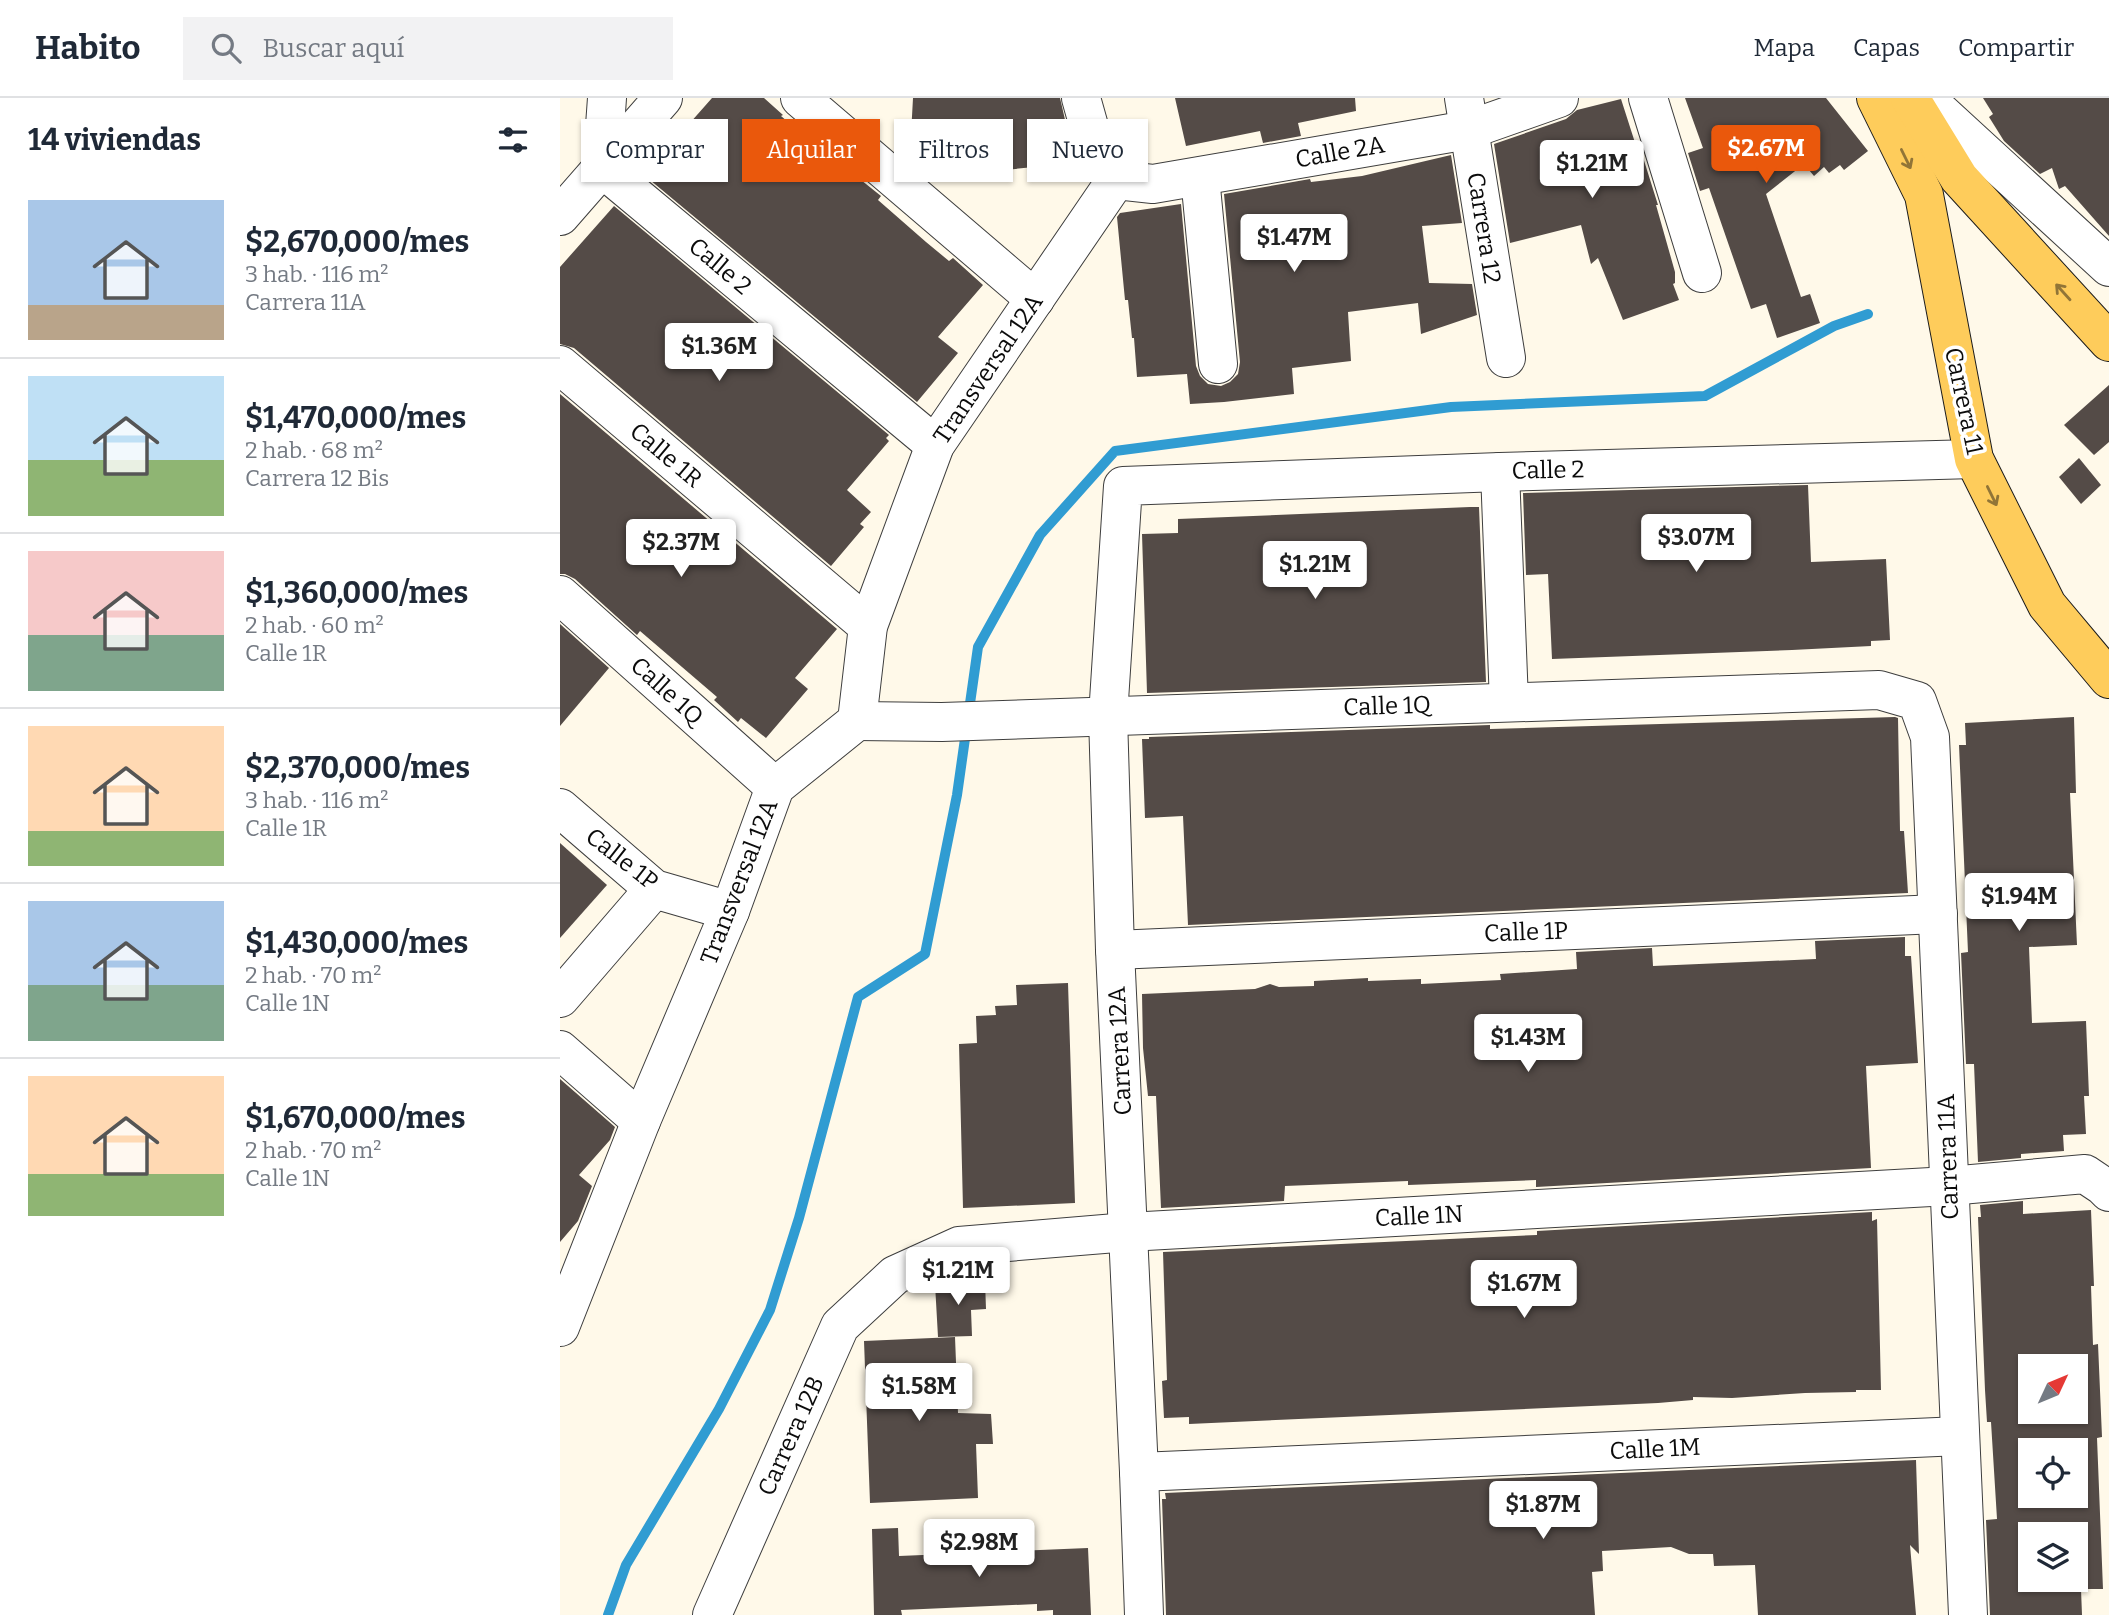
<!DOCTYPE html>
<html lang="es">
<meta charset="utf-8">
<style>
:root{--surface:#fff;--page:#f2f2f3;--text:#1f2937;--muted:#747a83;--line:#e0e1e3;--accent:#ea580c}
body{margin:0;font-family:Bitter,serif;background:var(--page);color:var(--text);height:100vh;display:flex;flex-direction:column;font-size:26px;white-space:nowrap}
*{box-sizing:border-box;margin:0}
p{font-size:23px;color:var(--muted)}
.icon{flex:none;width:38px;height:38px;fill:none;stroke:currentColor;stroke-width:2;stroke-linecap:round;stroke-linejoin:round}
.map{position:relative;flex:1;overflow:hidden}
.sheet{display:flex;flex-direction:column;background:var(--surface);width:560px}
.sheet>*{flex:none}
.top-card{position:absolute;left:21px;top:21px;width:665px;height:63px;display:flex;gap:14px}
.needle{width:46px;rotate:46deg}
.fabs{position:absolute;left:1458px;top:1256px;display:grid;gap:14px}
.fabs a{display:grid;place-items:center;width:70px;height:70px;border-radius:0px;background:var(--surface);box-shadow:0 2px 5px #0004;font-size:35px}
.price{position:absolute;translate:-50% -60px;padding:0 16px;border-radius:7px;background:#fff;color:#222;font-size:23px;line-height:46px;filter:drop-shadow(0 2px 4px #0008)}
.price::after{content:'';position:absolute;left:50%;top:42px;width:21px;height:16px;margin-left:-10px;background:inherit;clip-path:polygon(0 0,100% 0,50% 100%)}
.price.on{background:var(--accent);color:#fff}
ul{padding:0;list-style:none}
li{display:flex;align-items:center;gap:21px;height:175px;padding:0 28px}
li+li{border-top:2px solid var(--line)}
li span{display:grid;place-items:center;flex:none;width:196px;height:140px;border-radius:0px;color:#555}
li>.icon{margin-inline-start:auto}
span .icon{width:84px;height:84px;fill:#fffc;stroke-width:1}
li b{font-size:30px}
h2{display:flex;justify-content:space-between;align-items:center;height:84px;padding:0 28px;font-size:30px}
.tag{padding:0 24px;border-radius:0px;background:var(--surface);box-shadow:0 2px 5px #0004;font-size:24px;line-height:63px}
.tag.on{background:var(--accent);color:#fff}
header{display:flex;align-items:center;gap:42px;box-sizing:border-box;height:98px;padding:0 35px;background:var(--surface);border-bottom:2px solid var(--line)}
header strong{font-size:33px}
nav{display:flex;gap:38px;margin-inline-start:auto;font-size:24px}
.search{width:490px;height:63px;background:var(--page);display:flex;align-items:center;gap:18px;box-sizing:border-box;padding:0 24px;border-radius:0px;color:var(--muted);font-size:26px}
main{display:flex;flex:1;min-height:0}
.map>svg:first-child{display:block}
</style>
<header>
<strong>Habito</strong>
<div class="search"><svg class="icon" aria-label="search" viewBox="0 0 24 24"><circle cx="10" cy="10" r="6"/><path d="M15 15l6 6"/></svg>Buscar aquí</div>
<nav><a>Mapa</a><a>Capas</a><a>Compartir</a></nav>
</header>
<main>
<section class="sheet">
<h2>14 viviendas<svg class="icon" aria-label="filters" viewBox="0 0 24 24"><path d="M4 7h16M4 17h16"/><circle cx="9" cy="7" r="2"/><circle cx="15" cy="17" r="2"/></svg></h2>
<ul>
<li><span style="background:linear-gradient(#a9c7e8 75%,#b9a48a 0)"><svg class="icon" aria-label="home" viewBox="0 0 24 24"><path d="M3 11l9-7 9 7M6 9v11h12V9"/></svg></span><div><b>$2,670,000/mes</b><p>3 hab. · 116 m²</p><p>Carrera 11A</p></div></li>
<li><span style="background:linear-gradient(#bfe0f5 60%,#8fb573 0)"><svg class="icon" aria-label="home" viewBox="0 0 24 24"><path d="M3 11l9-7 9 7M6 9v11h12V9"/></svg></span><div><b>$1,470,000/mes</b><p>2 hab. · 68 m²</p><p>Carrera 12 Bis</p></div></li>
<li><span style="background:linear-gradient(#f6c9c9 60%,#7fa58c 0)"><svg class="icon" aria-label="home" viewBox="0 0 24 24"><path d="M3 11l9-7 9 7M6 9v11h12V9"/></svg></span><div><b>$1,360,000/mes</b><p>2 hab. · 60 m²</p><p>Calle 1R</p></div></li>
<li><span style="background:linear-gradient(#ffd9b3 75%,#8fb573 0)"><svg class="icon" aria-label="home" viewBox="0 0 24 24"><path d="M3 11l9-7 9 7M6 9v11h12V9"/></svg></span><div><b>$2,370,000/mes</b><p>3 hab. · 116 m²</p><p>Calle 1R</p></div></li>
<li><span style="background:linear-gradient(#a9c7e8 60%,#7fa58c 0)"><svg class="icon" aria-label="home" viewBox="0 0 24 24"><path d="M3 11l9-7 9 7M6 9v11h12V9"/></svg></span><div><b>$1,430,000/mes</b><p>2 hab. · 70 m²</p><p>Calle 1N</p></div></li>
<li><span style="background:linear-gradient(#ffd9b3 70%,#8fb573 0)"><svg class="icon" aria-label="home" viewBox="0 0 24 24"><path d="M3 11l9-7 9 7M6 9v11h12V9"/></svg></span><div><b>$1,670,000/mes</b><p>2 hab. · 70 m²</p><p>Calle 1N</p></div></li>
</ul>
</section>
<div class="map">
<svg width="1549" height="1517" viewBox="0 0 1549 1517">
<rect width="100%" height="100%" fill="#fff9e9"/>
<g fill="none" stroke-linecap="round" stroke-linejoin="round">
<polyline stroke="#309cd2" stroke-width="10" points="48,1517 66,1467 159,1311 210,1212 239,1120 298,899 365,856 397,697 418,549 480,437 555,353 891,309 1145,298 1274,228 1308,216"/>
</g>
<g fill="#544b47" fill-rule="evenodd">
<polygon points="152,0 204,0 223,17 221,18 294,81 296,78 321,98 318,102 366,144 389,163 393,160 423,187 378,239 398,255 357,304 84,77"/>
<polygon points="353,0 500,0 515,65 424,74 423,49 350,55"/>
<polygon points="615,0 795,0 796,13 738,25 741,38 703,45 700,33 626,48"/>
<polygon points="1125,0 1266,0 1308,53 1284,72 1280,67 1269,75 1264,69 1254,78 1244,66 1206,96 1241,199 1250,196 1260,225 1217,240 1206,206 1191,211 1149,90 1140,93 1128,55 1143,50"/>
<polygon points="1423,0 1549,0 1549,138 1505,88 1499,91 1492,70 1480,76 1444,43 1429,19 1433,16"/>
<polygon points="1061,1 1078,54 1081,53 1098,107 1096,107 1115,174 1115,185 1113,186 1119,202 1063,222 1038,160 1031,166 1021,127 950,145 934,46 1006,21 1017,12"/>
<polygon points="891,57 902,125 862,128 869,185 912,186 917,217 861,236 858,205 788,214 791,263 732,270 734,296 664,304 630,306 627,276 577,279 574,240 572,240 568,202 565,202 557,119 560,115 621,106 636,268 640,278 648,286 661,288 670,284 678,276 680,264 664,96 750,81 751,84 802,78"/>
<polygon points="54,108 329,337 326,340 329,343 287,392 311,414 300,426 304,429 271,468 14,250 0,246 0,169"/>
<polygon points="1549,287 1549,344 1534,357 1504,327"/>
<polygon points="0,296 277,531 235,580 248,591 206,640 181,620 178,624 154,602 157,599 80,533 77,537 15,481 5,476 0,476"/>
<polygon points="1519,360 1541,387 1521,406 1499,379"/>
<polygon points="1248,387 1251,464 1326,461 1330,542 1311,543 1311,548 1232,552 992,561 988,476 966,477 963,395"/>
<polygon points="910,409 919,409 926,584 587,595 582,436 618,435 618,421"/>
<polygon points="0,526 49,570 0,628"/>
<polygon points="1335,619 1338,620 1340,733 1344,733 1348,795 628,827 623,718 585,720 582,641 589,641 589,639 930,627 930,631"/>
<polygon points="1514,619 1516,695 1510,695 1517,847 1469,849 1472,925 1526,923 1529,998 1524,998 1526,1036 1503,1037 1504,1053 1461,1056 1461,1060 1418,1064 1414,966 1406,966 1401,855 1408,854 1399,647 1406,647 1405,625"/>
<polygon points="0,745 47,787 0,840"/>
<polygon points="1345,839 1345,858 1351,858 1358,965 1306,968 1311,1070 976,1089 976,1082 848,1087 848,1083 725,1088 724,1103 601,1110 596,998 588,998 583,950 582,896 695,891 710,886 719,889 754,888 754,883 808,880 808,883 861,881 861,886 941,882 940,876 1017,871 1016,854 1092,850 1093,868 1256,861 1255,843"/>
<polygon points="508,885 515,1105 403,1110 399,946 417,945 416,918 436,917 435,908 457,907 456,887"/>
<polygon points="0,981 55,1029 50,1042 19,1077 32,1088 18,1123 0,1144"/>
<path d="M1463,1103v13l68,-4 3,76h-3l2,59 5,-1 4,93 -5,1 6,151h-22l1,26h-92l-4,-95 11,-1 -6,-97h-4l-2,-32 -7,-173h3l-1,-12zM1470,1269h46v45h-46zM1470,1353h46v45h-46zM1470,1437h46v45h-46z"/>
<polygon points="1312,1114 1312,1123 1317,1121 1321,1292 1296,1292 1296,1294 1245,1295 1172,1300 1133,1299 1133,1302 1098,1305 629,1326 629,1319 604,1320 602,1283 607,1282 603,1154 977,1137 977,1133"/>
<polygon points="425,1183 426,1211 411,1212 412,1238 378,1239 375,1186"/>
<polygon points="395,1239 398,1315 431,1316 433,1346 416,1346 418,1400 310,1405 304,1243"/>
<polygon points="1356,1362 1359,1456 1350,1447 1356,1517 1198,1517 1195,1467 1154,1468 1153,1456 1129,1456 1111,1449 1042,1453 1043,1473 1032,1474 1035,1517 606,1517 602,1401 606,1401 605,1395"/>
<polygon points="338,1430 339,1458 528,1450 531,1517 493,1517 493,1512 477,1513 477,1506 341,1512 342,1517 314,1517 312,1431"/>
</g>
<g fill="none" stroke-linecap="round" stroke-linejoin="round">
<g stroke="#3e3e3e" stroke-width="40">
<g id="minor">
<polyline points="47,0 42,70 375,347"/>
<polyline points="240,0 475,201"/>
<polyline points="521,0 537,57 556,82"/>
<polyline points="904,0 946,260"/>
<polyline points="1088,0 1142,175"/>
<polyline points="1365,0 1549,169"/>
<polyline points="640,79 658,266"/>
<polyline points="556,82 593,86 908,32 999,0"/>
<polyline points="0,118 103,0"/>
<polyline points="0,267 308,528"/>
<polyline points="940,374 949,604"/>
<polyline points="0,497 215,689"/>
<polyline points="297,623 382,624 1319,592 1357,603 1370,639 1408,1517"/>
<polyline points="0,710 94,791 170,813"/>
<polyline points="555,852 1378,816"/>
<polyline points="0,900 94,791"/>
<polyline points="0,952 81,1023"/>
<polyline points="0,1229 81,1023 170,813 215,689 297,623 308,528 375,347 556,82"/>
<polyline points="579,1374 1400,1338"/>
<polyline points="152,1517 280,1228 335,1177 399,1148 568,1134 1389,1088 1525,1076 1543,1088 1549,1094"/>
<polyline points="584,1517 579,1374 555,852 548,618 563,388 940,374 1414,361"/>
</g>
</g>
<g stroke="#1c1c1c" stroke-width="40">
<g id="major">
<polyline points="1316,0 1364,97 1414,361 1487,507 1549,581"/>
<polyline points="1350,0 1399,80 1549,244"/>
</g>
</g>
<use href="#minor" stroke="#fff" stroke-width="38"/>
<use href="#major" stroke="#fecc5b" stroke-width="38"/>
</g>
<defs><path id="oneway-shaft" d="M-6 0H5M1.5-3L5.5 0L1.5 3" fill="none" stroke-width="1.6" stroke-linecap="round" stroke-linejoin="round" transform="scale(1.75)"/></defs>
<g stroke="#917537">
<use href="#oneway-shaft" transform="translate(1346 61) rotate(64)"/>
<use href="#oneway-shaft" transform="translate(1503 194) rotate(-132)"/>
<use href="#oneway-shaft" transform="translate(1432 398) rotate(64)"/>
</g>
<g text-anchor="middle" stroke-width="7" stroke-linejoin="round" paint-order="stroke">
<g font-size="24" fill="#0b0b0b" stroke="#fff">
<text transform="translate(780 54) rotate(-10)" y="8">Calle 2A</text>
<text transform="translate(924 130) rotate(81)" y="8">Carrera 12</text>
<text transform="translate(160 168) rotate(40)" y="8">Calle 2</text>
<text transform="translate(428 271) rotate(-56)" y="8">Transversal 12A</text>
<text transform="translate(1404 303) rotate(78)" y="8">Carrera 11</text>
<text transform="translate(106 357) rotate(40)" y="8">Calle 1R</text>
<text transform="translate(988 372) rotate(-1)" y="8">Calle 2</text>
<text transform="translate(107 593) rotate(42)" y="8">Calle 1Q</text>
<text transform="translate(827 608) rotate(-2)" y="8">Calle 1Q</text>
<text transform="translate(62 761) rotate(38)" y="8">Calle 1P</text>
<text transform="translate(179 784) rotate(-69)" y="8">Transversal 12A</text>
<text transform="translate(966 834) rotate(-2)" y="8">Calle 1P</text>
<text transform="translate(560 953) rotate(-93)" y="8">Carrera 12A</text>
<text transform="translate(1388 1059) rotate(-92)" y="8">Carrera 11A</text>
<text transform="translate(859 1118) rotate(-3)" y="8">Calle 1N</text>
<text transform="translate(231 1338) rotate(-66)" y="8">Carrera 12B</text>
<text transform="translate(1095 1351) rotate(-3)" y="8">Calle 1M</text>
</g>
</g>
</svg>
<div class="fabs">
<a><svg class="needle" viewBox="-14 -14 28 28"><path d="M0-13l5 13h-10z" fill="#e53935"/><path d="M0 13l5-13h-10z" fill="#747a83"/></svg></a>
<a><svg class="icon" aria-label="locate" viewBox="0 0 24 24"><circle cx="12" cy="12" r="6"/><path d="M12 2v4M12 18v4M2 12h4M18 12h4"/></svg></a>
<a><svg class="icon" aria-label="layers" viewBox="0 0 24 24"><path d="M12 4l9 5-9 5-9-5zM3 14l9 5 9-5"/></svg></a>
</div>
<b class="price on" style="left:1206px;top:87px">$2.67M</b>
<b class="price" style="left:1032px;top:102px">$1.21M</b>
<b class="price" style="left:734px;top:176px">$1.47M</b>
<b class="price" style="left:159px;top:285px">$1.36M</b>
<b class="price" style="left:1136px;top:476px">$3.07M</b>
<b class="price" style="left:121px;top:481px">$2.37M</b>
<b class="price" style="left:755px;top:503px">$1.21M</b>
<b class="price" style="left:1459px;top:835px">$1.94M</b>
<b class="price" style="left:968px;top:976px">$1.43M</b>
<b class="price" style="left:398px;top:1209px">$1.21M</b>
<b class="price" style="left:964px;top:1222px">$1.67M</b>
<b class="price" style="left:359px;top:1325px">$1.58M</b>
<b class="price" style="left:983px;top:1443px">$1.87M</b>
<b class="price" style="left:419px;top:1481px">$2.98M</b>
<div class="top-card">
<a class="tag">Comprar</a>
<a class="tag on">Alquilar</a>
<a class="tag">Filtros</a>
<a class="tag">Nuevo</a>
</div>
</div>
</main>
